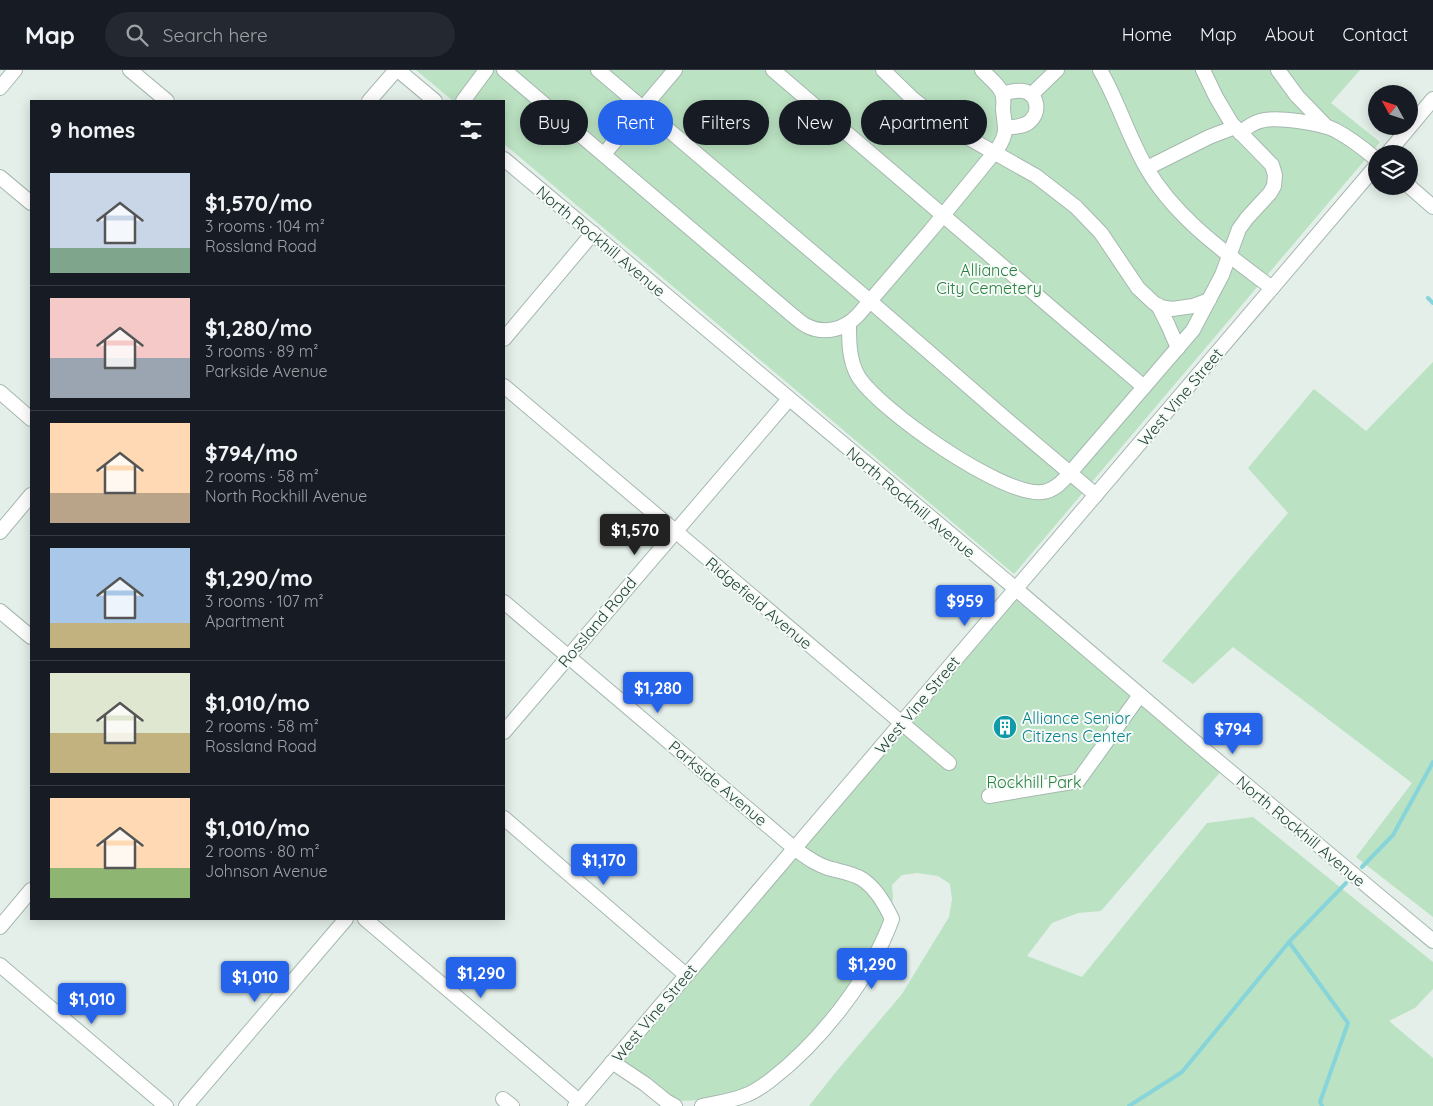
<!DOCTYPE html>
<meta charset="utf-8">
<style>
:root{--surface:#171b24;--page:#242831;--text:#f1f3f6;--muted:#9ea1a6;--line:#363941;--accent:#2563eb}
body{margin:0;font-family:Quicksand,sans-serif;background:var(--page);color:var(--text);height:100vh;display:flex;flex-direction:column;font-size:19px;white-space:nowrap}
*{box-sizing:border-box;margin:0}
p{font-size:16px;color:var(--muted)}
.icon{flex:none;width:28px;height:28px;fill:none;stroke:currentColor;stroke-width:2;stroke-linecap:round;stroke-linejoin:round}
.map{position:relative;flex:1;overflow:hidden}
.sheet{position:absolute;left:30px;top:30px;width:475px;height:820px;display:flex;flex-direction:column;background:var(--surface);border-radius:0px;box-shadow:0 2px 12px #0003}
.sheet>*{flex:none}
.guide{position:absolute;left:520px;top:30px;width:475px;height:45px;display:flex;gap:10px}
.needle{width:32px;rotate:310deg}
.fabs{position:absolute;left:1368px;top:15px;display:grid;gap:10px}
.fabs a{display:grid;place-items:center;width:50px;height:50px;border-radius:50%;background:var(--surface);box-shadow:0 2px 12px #0003;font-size:25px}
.price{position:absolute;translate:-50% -42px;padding:0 11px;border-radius:5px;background:var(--accent);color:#fff;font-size:16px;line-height:32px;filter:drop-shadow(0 1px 2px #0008)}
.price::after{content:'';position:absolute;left:50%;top:30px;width:15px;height:11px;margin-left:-8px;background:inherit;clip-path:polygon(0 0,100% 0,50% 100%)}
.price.current{background:#222;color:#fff}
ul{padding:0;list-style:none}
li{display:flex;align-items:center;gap:15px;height:125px;padding:0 20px}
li+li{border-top:1px solid var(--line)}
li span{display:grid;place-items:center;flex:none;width:140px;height:100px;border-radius:0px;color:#555}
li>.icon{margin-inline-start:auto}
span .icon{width:60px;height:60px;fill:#fffc;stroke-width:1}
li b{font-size:21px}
h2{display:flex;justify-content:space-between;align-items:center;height:60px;padding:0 20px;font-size:21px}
.chip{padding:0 18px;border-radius:22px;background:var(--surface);box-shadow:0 2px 12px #0003;font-size:18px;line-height:45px}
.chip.current{background:var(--accent);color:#fff}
header{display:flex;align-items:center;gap:30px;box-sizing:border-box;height:70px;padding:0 25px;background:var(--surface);border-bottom:1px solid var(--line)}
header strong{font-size:24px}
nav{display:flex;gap:28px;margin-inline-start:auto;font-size:18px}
.search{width:350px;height:45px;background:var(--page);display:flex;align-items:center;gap:12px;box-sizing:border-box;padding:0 18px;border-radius:28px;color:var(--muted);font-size:19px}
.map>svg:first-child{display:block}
</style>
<header>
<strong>Map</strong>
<div class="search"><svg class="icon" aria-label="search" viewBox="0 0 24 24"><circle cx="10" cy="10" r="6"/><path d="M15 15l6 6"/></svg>Search here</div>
<nav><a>Home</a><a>Map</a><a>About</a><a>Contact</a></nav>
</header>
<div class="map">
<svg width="1433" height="1036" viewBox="0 0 1433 1036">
<rect width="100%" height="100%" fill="#e4efe9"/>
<g fill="#bbe2c2">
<polygon points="416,0 1360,0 1331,33 1380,72 1014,504 504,74 504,31 453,31"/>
<polygon points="1433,292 1433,847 1356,787 1412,713 1233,577 1193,614 1162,591 1288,443 1248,398 1314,319 1366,361"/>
<polygon points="1019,527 1222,700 1101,841 1078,843 1052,853 1027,886 1082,907 1207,753 1253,747 1433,892 1433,919 1415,938 1389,951 1433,988 1433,1036 809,1036 835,1003 902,924 949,847 952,829 950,814 938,806 917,803 902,805 892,815 893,828 889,847 862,904 806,972 757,1015 733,1024 704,1030 678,1031 653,1014 623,990"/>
</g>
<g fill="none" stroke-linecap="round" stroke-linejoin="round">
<g stroke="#87d5da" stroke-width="4">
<polyline points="1428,228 1433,233"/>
<polyline points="1362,797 1393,765 1433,692"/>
<polyline points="1289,872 1348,953 1320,1032 1322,1036"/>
<polyline points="1129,1036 1182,1002 1289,872 1346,813"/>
</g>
<g stroke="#a6b8b0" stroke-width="16">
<g id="minor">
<polyline points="130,0 167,31"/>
<polyline points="398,0 435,31"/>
<path d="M504,0l287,244c5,4 10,9 16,12 18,9 38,3 51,-11l73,-85 67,-82c10,-16 7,-20 5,-38 0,-7 2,-13 -2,-19 -4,-8 -13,-14 -19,-21"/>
<polyline points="598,0 870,231 1006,349 1096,425"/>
<polyline points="773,0 1144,317"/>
<polyline points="883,0 913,29 949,57 1036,106 1076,137 1101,163 1138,218 1154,233 1160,237 1172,239 1193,236 1209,230"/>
<path d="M1100,0c18,31 28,66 46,97 29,51 80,86 126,121"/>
<polyline points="1278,0 1297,26 1326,56"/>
<polyline points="0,18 15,0"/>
<path d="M1003,24c6,-2 13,-4 20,-3 15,2 18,22 6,31 -6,5 -15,5 -23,5"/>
<polyline points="1031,25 1057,0"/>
<polyline points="369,31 396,0"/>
<polyline points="463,31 486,0"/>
<path d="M1240,63c6,-5 12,-10 20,-12 16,-5 60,2 75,9 15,8 28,18 41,29"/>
<polyline points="604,84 675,0"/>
<polyline points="1387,84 1433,29"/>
<polyline points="504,89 1016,519 1207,682 1433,871"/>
<polyline points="1147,98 1209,67 1235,57"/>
<polyline points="0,107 31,133"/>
<polyline points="1409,116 1433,137"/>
<polyline points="1158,235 1168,255 1178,278"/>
<path d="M849,254c0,18 0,36 9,52 21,34 145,121 184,116 12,-1 21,-11 28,-19l123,-143 29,-55 17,-46 8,-11 23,-25 4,-7 1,-11 -3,-10 -40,-41 -16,-27 -13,-27"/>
<polyline points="504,269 593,163"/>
<polyline points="504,316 949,693"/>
<polyline points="0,322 31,349"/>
<polyline points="0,462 31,425"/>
<path d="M504,532l290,246c11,8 21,16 34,20 10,3 25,5 34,11 14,9 23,25 30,40 -21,58 -71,122 -120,160 -8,6 -17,13 -26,16 -14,6 -30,8 -44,11"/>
<polyline points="0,541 31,567"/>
<polyline points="504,662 789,329"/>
<polyline points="989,726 1078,711 1140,625"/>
<polyline points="504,748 686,905"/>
<polyline points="365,849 579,1031"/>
<polyline points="0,857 31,820"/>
<polyline points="0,895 166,1036"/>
<polyline points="612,992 645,1014 666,1031 675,1036"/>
<polyline points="503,1029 512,1036"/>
<polyline points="186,1036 346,849"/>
<polyline points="575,1036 1376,96"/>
</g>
</g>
<use href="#minor" stroke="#fff" stroke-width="14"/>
</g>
<defs>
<g id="building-disc" transform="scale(1.25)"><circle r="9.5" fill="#0f9aa8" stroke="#f6fbf8"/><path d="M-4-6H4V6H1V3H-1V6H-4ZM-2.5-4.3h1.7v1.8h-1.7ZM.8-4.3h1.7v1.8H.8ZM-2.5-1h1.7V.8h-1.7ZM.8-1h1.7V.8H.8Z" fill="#fff"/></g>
</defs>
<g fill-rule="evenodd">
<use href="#building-disc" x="1005" y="657"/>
</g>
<g text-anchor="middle" stroke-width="4" stroke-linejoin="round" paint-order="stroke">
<g font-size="16" fill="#214437" stroke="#f6fbf8">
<text transform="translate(601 171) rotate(40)" y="6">North Rockhill Avenue</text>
<text transform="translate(1180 327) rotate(-50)" y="6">West Vine Street</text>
<text transform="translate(911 432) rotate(40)" y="6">North Rockhill Avenue</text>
<text transform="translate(759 533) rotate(40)" y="6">Ridgefield Avenue</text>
<text transform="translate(597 552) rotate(-50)" y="6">Rossland Road</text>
<text transform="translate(917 635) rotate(-50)" y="6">West Vine Street</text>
<text transform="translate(718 713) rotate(40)" y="6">Parkside Avenue</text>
<text transform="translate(1301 761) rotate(40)" y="6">North Rockhill Avenue</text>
<text transform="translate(654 943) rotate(-50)" y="6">West Vine Street</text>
</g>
<g font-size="16" fill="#267f40" stroke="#f6fbf8">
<text x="989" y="206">Alliance<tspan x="989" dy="18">City Cemetery</tspan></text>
<text x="1034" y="718">Rockhill Park</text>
</g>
<g font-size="16" fill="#0d838f" stroke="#f6fbf8" text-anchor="start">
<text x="1022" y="654">Alliance Senior<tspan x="1022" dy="18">Citizens Center</tspan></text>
</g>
</g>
</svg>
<div class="fabs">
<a><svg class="needle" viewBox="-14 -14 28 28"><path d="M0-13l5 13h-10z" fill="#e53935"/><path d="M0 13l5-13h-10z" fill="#9ea1a6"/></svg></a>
<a><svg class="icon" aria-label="layers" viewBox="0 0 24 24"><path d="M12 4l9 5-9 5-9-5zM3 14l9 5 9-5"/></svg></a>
</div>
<b class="price current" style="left:635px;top:486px">$1,570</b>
<b class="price" style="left:965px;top:557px">$959</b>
<b class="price" style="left:658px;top:644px">$1,280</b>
<b class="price" style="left:1233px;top:685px">$794</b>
<b class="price" style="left:604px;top:816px">$1,170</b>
<b class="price" style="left:872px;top:920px">$1,290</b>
<b class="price" style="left:481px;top:929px">$1,290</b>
<b class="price" style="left:255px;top:933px">$1,010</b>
<b class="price" style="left:92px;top:955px">$1,010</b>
<div class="guide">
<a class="chip">Buy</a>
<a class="chip current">Rent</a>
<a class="chip">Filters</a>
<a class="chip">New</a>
<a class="chip">Apartment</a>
</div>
<section class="sheet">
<h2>9 homes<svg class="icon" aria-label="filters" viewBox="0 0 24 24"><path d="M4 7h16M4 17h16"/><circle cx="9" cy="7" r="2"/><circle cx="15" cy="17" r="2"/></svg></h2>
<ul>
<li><span style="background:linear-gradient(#c9d6e8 75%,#7fa58c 0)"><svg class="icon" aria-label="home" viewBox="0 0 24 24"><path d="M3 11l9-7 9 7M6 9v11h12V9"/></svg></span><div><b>$1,570/mo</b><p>3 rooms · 104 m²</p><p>Rossland Road</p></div></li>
<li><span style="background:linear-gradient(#f6c9c9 60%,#9aa5b1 0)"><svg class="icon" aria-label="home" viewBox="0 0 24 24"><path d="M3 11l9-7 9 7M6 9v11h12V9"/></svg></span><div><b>$1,280/mo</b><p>3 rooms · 89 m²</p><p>Parkside Avenue</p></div></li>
<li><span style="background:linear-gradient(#ffd9b3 70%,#b9a48a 0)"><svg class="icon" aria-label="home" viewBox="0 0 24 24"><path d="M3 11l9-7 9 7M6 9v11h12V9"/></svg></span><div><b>$794/mo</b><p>2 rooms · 58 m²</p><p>North Rockhill Avenue</p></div></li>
<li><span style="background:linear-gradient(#a9c7e8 75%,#c2b280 0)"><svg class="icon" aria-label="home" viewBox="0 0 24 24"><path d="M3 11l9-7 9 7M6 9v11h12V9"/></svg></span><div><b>$1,290/mo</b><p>3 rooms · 107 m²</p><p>Apartment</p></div></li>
<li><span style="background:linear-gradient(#dfe7d0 60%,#c2b280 0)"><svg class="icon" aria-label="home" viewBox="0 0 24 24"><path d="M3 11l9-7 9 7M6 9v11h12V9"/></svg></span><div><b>$1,010/mo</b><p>2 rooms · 58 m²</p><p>Rossland Road</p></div></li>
<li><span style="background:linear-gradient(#ffd9b3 70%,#8fb573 0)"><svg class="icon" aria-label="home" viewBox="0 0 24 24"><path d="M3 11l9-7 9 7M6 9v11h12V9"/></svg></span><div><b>$1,010/mo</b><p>2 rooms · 80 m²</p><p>Johnson Avenue</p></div></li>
</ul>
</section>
</div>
